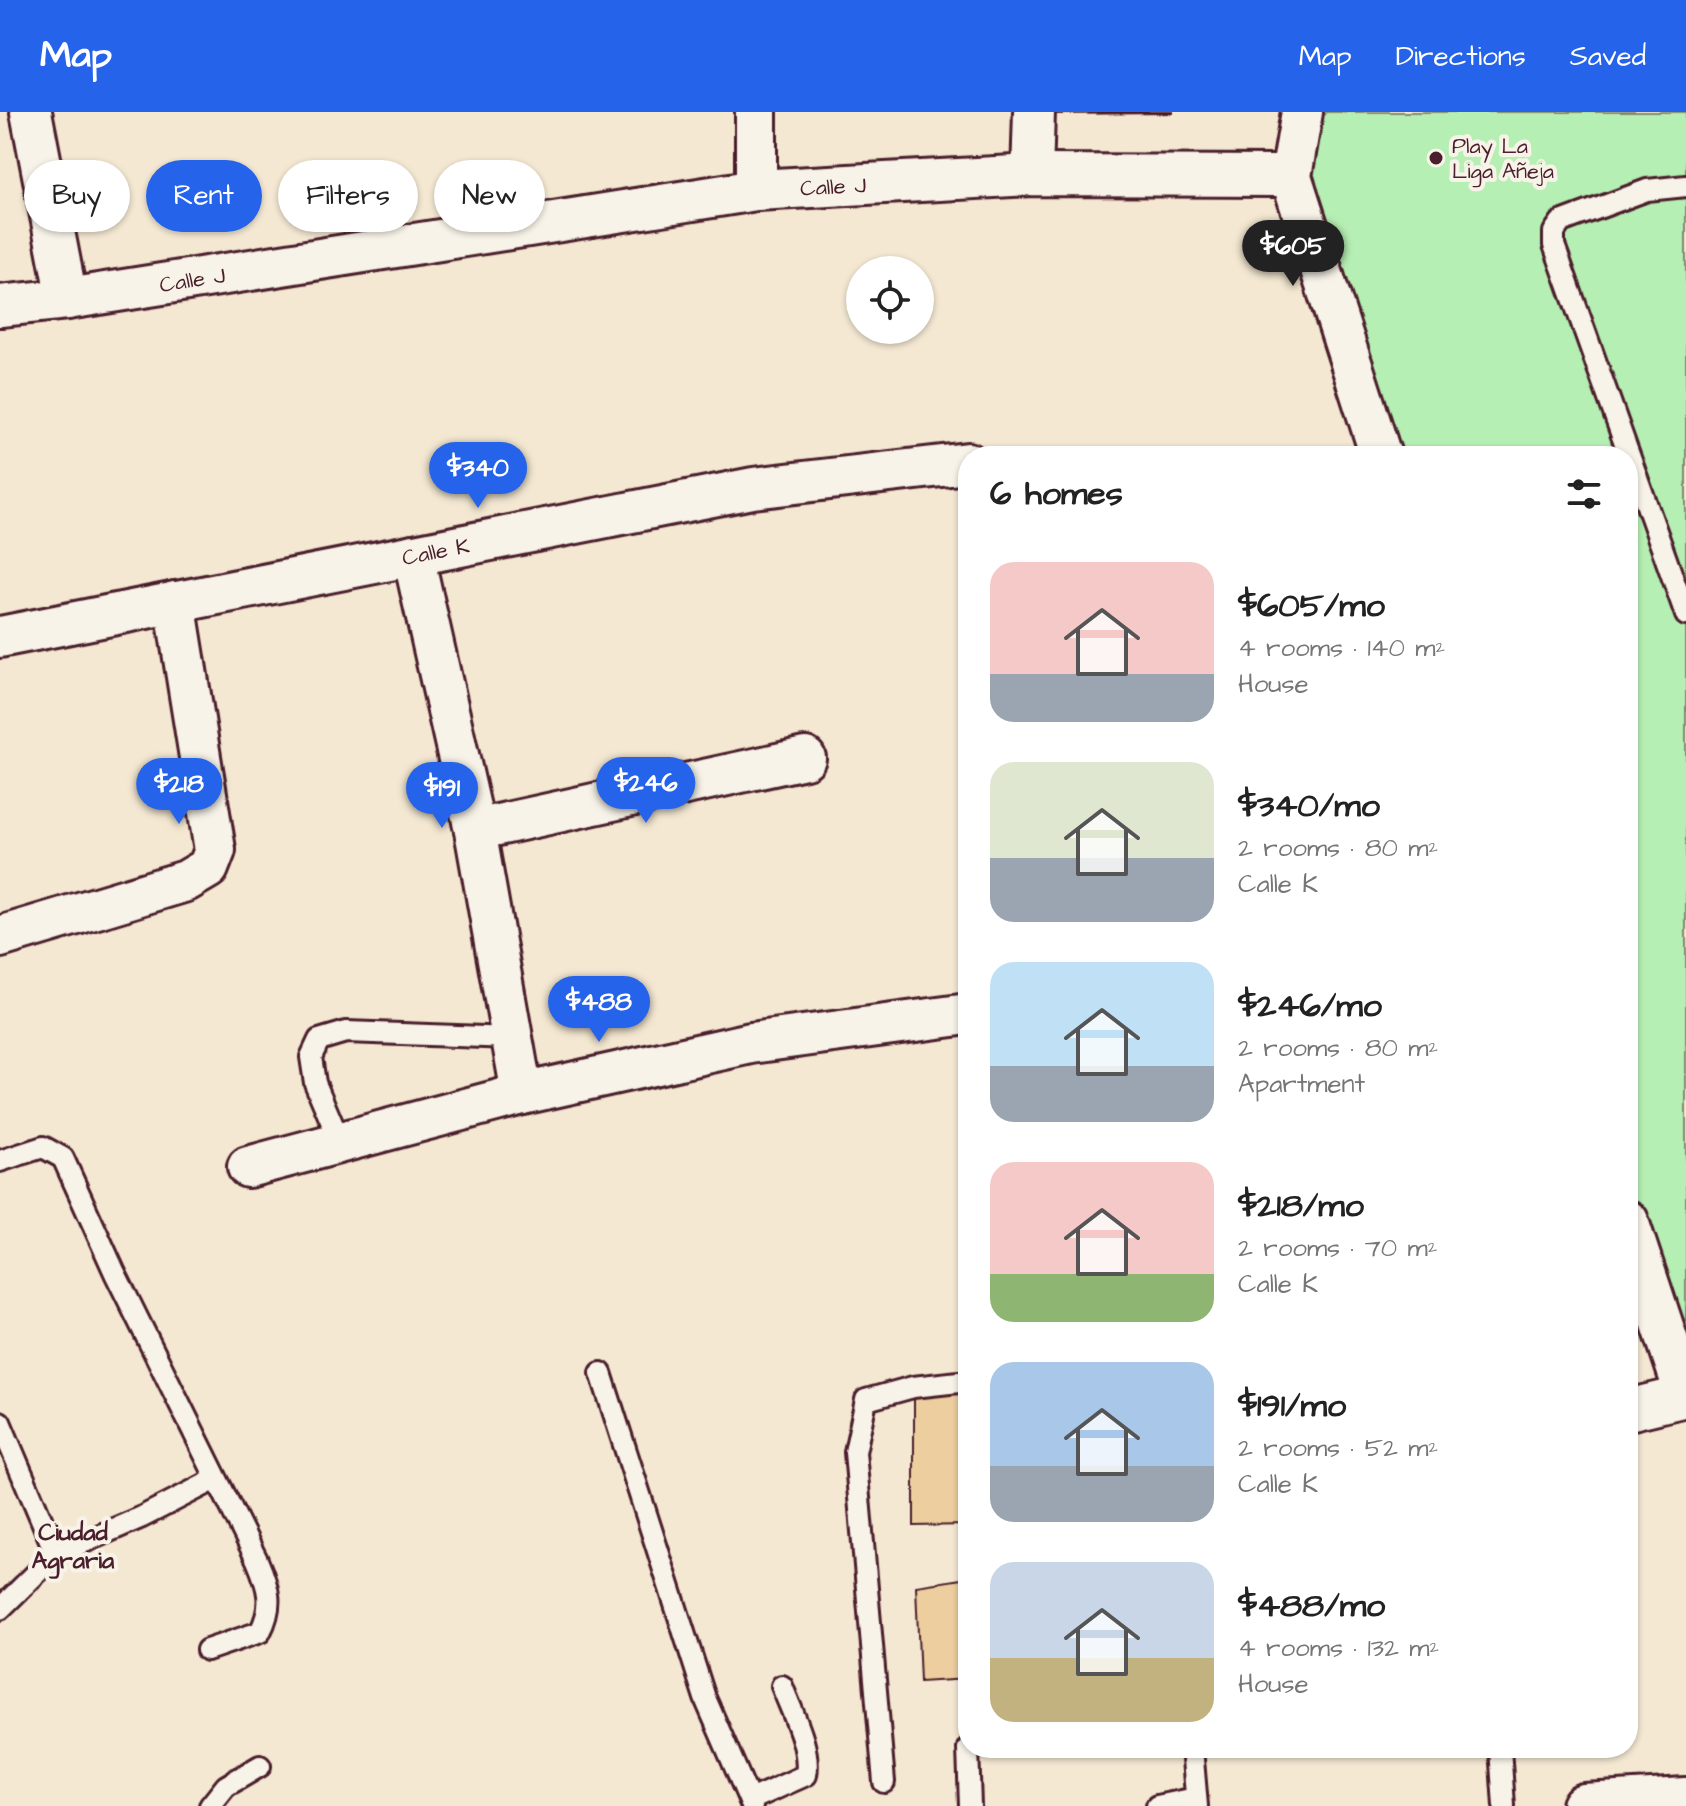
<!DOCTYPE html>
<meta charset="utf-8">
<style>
:root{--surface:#fff;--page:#f6f6f6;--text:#222;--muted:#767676;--accent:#2563eb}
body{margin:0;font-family:"Architects Daughter",sans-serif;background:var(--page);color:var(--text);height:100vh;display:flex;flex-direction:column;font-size:30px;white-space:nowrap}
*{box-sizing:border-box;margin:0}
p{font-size:26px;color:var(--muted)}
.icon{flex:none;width:44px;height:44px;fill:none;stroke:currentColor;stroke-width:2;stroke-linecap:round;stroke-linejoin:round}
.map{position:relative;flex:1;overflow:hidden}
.details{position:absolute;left:958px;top:334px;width:680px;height:1312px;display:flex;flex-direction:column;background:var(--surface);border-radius:32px;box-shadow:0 2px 6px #0004}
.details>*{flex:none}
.hud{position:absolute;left:24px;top:48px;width:760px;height:72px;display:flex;gap:16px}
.tools{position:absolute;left:846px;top:144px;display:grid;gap:16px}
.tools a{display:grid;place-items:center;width:88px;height:88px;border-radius:50%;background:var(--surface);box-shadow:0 2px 6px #0004;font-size:40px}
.price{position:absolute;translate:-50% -68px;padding:0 18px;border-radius:28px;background:var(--accent);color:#fff;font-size:26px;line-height:52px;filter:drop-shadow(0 2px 4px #0008)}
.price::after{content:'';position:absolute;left:50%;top:48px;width:24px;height:18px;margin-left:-12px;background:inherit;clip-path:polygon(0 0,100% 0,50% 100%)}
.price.active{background:#222;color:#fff}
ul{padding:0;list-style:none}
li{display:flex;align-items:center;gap:24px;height:200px;padding:0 32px}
li span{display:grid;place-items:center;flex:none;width:224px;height:160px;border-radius:24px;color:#555}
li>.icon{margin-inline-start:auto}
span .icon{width:96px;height:96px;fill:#fffc;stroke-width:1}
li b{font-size:34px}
h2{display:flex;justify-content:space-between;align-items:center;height:96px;padding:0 32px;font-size:34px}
.tag{padding:0 28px;border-radius:36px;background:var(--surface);box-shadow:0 2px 6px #0004;font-size:28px;line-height:72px}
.tag.active{background:var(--accent);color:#fff}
header{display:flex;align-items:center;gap:48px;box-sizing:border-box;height:112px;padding:0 40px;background:var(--accent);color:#fff}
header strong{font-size:38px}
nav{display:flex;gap:44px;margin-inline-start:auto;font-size:28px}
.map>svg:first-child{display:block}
</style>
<header>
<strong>Map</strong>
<nav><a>Map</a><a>Directions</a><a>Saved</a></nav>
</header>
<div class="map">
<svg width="1686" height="1694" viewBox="0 0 1686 1694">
<rect width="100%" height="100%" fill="#f4e8d2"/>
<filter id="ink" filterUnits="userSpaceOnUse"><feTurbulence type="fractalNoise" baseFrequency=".0125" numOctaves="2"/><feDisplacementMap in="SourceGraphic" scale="16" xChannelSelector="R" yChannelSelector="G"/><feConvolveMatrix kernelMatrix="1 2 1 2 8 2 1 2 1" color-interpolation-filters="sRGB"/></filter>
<g filter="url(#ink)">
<polygon fill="#b6efb3" stroke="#80876f" stroke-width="2" points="1302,0 1686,0 1686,1284 1628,1105 1628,344 1382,344 1291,64"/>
<g fill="#ecce9f" stroke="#4a1f2b" stroke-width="2">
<polygon points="1054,0 1173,0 1173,1 1053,2"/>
<polygon points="968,1280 968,1413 914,1414 914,1281"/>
<polygon points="968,1466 968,1567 920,1570 916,1474"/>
</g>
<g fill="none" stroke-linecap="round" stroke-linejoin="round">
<g stroke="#4a1f2b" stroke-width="26">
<g id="service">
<polyline points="1686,74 1647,78 1561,110 1554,120 1554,133 1686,503"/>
<polyline points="340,1030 315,971 311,945 319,928 346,920 512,926"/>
<path d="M0,1049l43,-14 20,11 52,115 142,287c12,28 17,45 3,72l-53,18"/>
<polyline points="601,1261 705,1586 752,1694"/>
<polyline points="0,1310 56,1442"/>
<polyline points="0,1497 56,1442 142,1405 216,1367"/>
<polyline points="968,1636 970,1694"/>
<polyline points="1192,1636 1197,1694"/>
<polyline points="1500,1636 1504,1694"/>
<polyline points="884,1670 855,1340 866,1288 913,1275 968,1269"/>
<path d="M750,1688l56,-25c5,-28 -14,-62 -24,-89"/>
<polyline points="210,1694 226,1674 260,1654"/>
<polyline points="1157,1694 1196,1686"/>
</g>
</g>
<g stroke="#4a1f2b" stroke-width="46">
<g id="minor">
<polyline points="31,0 67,187"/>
<polyline points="1302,0 1291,64 1381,344"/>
<polyline points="1032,63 1034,0"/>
<polyline points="756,78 756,0"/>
<path id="s1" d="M0,194l67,-7 689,-109 276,-15 259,1"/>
<polyline points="413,443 475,718 522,982"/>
<path id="s2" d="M0,525l753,-149 215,-25"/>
<polyline points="475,718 805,646"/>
<polyline points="0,825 186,769 208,756 215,738 175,490"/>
<polyline points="248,1055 522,982 751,931 968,902"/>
<polyline points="1628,1109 1686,1284"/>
<polyline points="1628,1298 1686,1284"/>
</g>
</g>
<g stroke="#4a1f2b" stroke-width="50">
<polyline id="primary" points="1584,1694 1686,1688"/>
</g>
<use href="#service" stroke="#f7f3e8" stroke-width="20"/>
<use href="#minor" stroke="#f7f3e8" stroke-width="40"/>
<use href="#primary" stroke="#f7f3e8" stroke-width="44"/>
</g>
</g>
<circle fill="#4a1f2b" stroke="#f7f3e8" stroke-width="3" cx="1436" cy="46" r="8"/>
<g text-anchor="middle" stroke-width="8" stroke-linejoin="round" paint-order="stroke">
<g font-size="22" fill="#4a1f2b" stroke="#f7f3e8" text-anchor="start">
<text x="1452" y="41">Play La<tspan x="1452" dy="25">Liga Añeja</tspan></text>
</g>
<g font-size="22" fill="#4a1f2b" stroke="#f7f3e8">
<text dy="8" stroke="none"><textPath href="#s1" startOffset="842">Calle J</textPath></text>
<text dy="8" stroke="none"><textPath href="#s1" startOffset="194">Calle J</textPath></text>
<text dy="8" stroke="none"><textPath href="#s2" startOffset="444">Calle K</textPath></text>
</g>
<g font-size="24" font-weight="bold" fill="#4a1f2b" stroke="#f7f3e8">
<text x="73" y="1428">Ciudad<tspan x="73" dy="28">Agraria</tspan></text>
</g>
</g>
</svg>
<div class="tools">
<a><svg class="icon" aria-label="locate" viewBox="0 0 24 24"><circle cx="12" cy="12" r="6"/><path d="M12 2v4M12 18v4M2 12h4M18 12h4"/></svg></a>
</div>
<b class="price active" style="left:1293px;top:176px">$605</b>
<b class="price" style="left:478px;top:398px">$340</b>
<b class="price" style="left:646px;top:713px">$246</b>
<b class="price" style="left:179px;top:714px">$218</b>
<b class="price" style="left:442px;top:718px">$191</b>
<b class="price" style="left:599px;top:932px">$488</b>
<div class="hud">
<a class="tag">Buy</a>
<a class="tag active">Rent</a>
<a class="tag">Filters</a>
<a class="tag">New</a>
</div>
<section class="details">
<h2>6 homes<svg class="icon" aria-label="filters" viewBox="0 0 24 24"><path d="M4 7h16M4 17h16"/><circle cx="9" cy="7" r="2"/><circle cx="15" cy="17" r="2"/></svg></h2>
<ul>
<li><span style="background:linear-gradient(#f6c9c9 70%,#9aa5b1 0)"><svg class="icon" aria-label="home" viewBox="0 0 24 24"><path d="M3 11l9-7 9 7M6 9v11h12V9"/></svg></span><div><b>$605/mo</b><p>4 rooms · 140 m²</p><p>House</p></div></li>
<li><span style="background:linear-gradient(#dfe7d0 60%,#9aa5b1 0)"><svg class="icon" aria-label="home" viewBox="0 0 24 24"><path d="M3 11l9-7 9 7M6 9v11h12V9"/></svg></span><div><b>$340/mo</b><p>2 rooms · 80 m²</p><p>Calle K</p></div></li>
<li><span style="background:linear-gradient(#bfe0f5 65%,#9aa5b1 0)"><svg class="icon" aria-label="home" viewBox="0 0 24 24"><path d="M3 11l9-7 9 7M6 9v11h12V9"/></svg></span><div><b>$246/mo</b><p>2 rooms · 80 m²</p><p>Apartment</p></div></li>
<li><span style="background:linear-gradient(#f6c9c9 70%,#8fb573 0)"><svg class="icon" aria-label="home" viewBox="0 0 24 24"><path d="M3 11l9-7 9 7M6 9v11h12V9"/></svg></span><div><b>$218/mo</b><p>2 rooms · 70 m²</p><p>Calle K</p></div></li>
<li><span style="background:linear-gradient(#a9c7e8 65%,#9aa5b1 0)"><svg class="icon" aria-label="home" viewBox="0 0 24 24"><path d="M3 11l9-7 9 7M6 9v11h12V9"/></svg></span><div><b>$191/mo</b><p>2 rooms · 52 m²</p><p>Calle K</p></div></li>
<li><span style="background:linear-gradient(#c9d6e8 60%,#c2b280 0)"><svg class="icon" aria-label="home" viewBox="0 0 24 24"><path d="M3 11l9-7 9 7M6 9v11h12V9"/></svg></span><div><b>$488/mo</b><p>4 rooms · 132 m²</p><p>House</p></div></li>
</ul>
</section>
</div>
